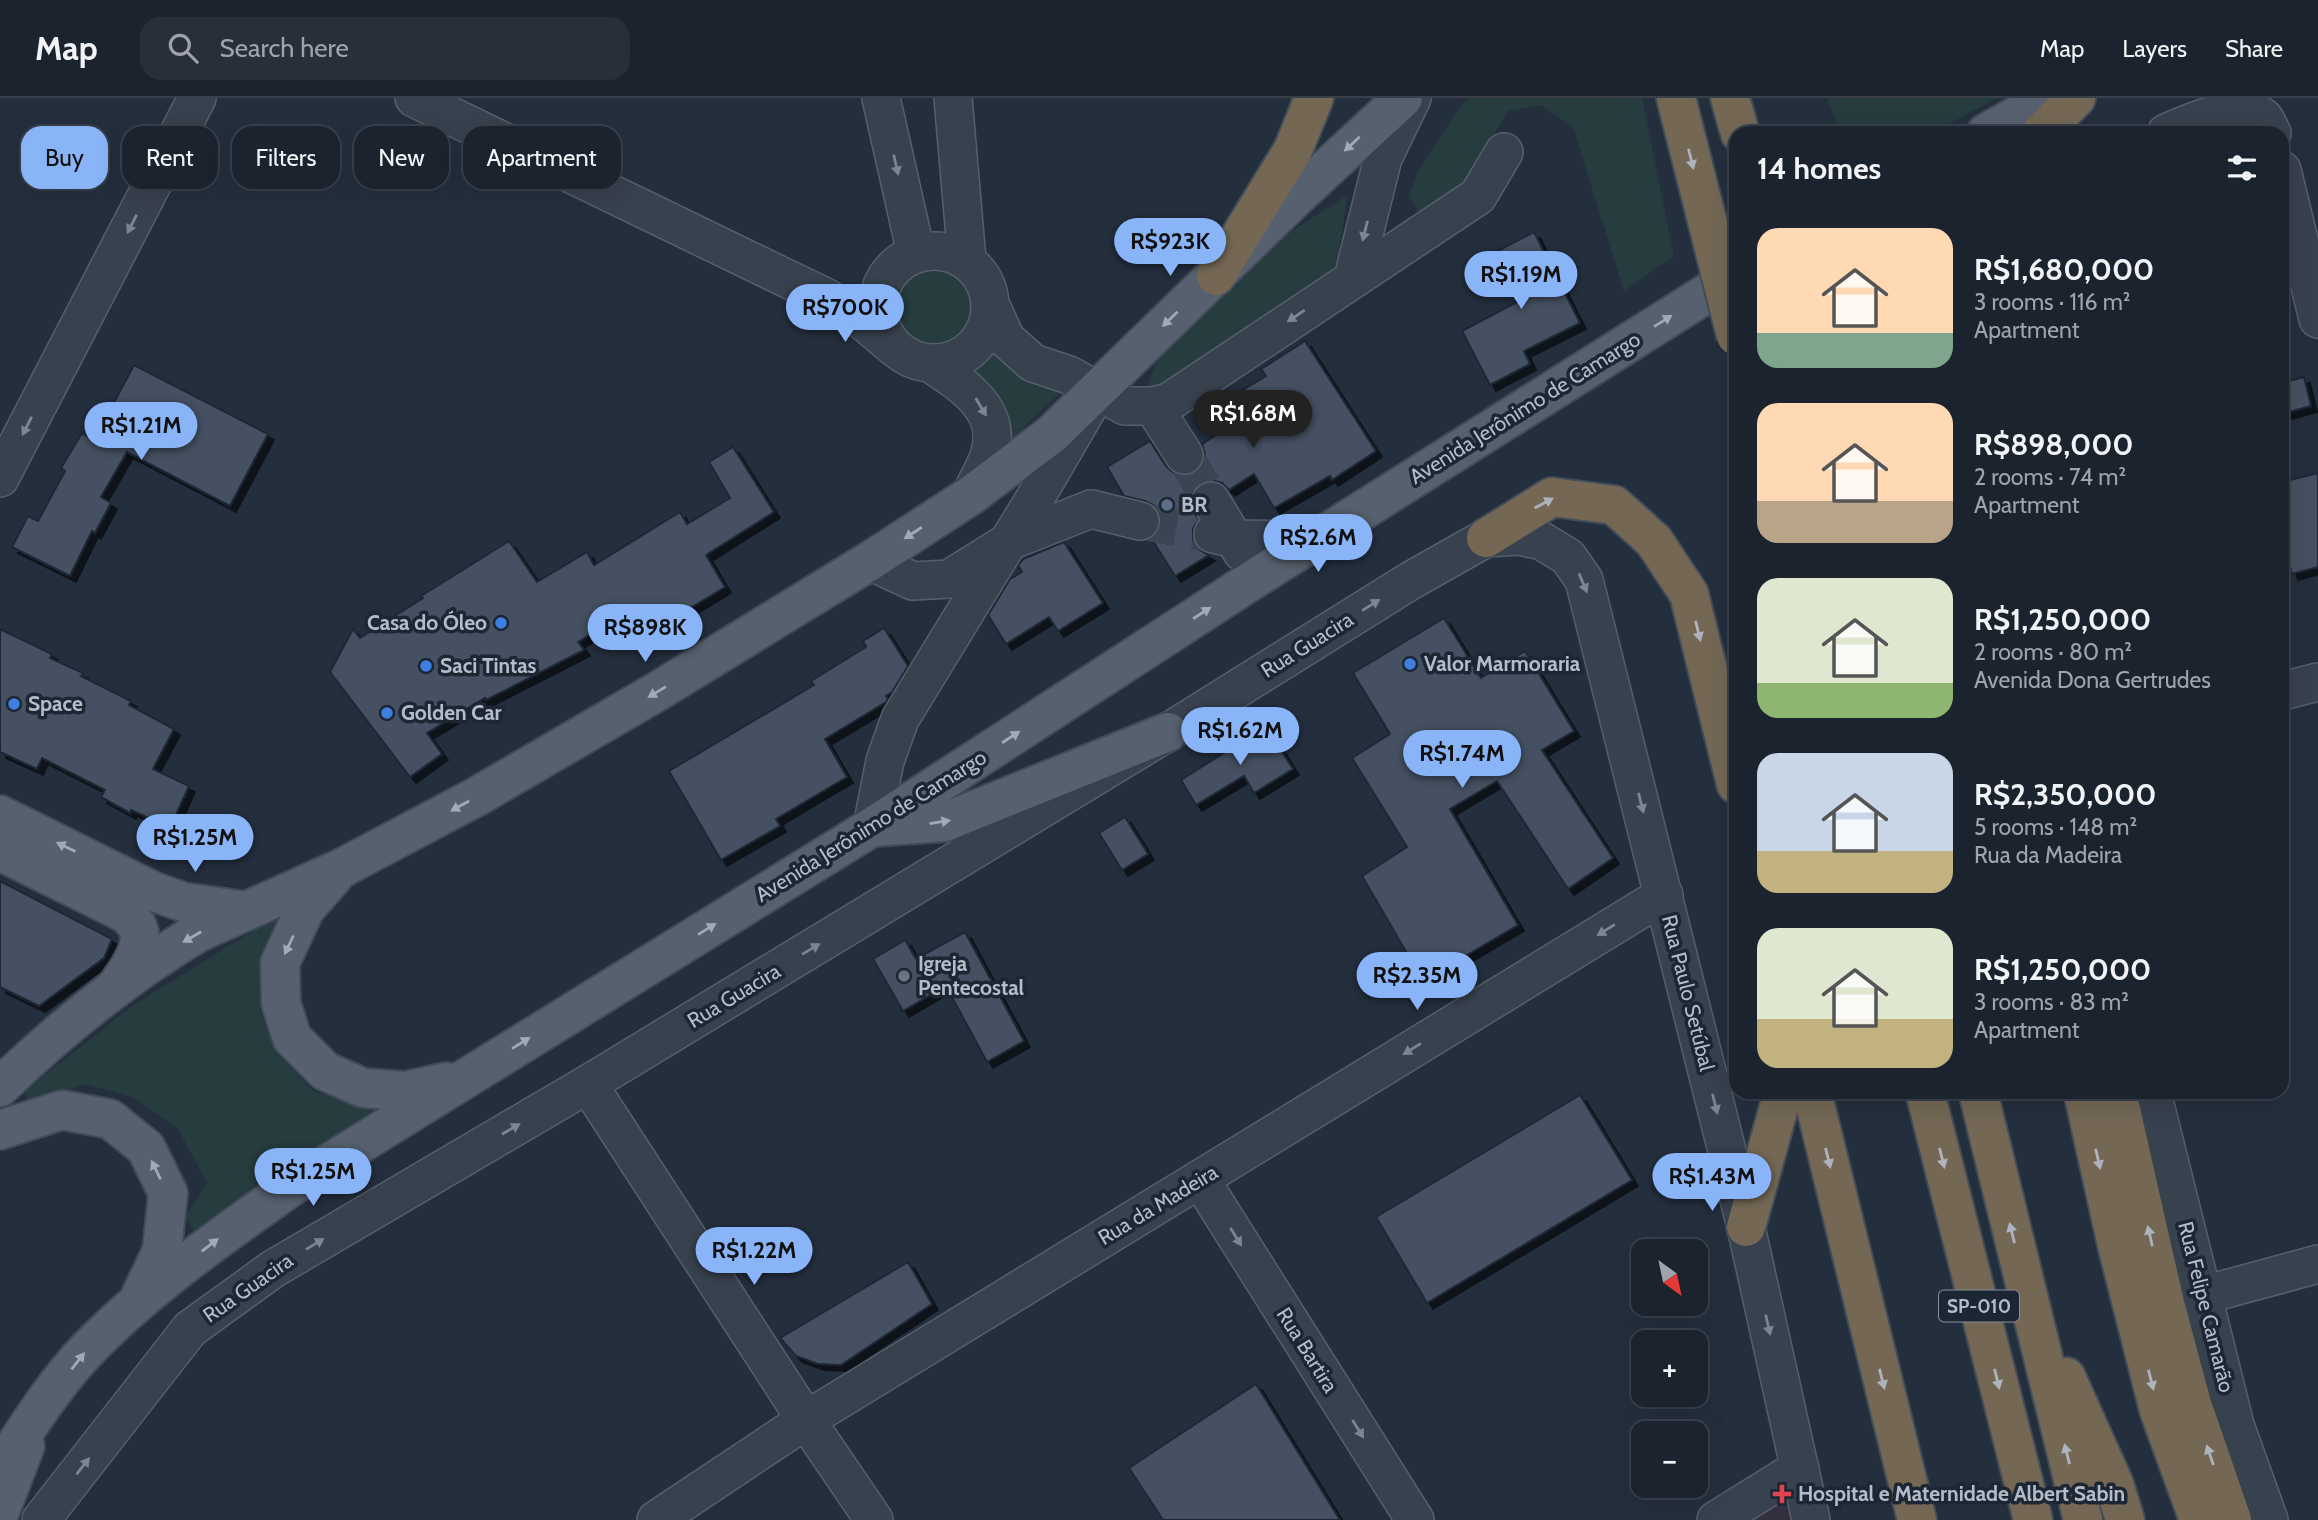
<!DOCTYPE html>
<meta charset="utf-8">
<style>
:root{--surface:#1b232e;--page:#282f3a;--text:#f1f3f6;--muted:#a0a4aa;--line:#39404a;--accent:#8ab4f8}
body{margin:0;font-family:Cabin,sans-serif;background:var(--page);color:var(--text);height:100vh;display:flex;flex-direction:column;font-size:26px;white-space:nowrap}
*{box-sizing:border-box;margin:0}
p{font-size:23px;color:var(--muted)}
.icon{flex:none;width:38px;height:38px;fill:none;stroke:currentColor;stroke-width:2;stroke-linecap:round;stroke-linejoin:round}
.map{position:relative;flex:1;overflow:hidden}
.sheet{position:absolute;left:1729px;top:28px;width:560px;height:973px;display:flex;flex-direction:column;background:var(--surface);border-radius:21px;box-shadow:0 7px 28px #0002,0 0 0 2px var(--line)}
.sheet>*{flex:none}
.hud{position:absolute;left:21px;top:28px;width:665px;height:63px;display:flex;gap:14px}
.needle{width:46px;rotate:147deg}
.controls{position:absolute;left:1631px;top:1141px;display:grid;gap:14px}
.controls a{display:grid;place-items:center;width:77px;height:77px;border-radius:14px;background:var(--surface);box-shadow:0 7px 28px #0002,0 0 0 2px var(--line);font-size:35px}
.price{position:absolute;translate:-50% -60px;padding:0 16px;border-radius:24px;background:var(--accent);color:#111;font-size:23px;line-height:46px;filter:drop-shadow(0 2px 4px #0008)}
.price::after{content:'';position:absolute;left:50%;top:42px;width:21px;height:16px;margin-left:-10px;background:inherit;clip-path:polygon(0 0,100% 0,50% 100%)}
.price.on{background:#222;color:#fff}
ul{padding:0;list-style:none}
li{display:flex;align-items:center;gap:21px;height:175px;padding:0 28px}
li span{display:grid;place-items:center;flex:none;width:196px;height:140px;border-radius:21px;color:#555}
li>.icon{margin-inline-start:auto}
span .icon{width:84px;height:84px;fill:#fffc;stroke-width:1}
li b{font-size:30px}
h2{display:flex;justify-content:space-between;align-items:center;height:84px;padding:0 28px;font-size:30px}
.chip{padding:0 24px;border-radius:21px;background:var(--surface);box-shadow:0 7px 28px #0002,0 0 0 2px var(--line);font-size:24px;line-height:63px}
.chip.on{background:var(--accent);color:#111}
header{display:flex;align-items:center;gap:42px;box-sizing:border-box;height:98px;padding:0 35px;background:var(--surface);border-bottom:2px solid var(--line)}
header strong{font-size:33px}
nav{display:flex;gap:38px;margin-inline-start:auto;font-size:24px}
.search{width:490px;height:63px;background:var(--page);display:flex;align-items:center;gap:18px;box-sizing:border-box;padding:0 24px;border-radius:21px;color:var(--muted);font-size:26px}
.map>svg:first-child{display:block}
</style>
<header>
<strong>Map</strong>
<div class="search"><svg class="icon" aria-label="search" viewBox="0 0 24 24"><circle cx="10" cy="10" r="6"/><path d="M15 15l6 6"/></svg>Search here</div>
<nav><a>Map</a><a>Layers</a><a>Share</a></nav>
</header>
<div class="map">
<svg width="2318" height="1422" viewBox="0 0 2318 1422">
<defs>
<filter id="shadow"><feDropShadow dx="6" dy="6" stdDeviation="0" flood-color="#0009"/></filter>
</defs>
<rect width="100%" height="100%" fill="#242f3e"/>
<polygon fill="#32303f" points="1800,1370 1811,1422 1716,1422"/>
<g fill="#263c3f">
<polygon points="1469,0 1642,0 1674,158 1624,193 1573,29 1541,7 1508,13 1450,110 1422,120 1409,97 1420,70 1461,7"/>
<polygon points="1827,0 1997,0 1932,35 1840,35"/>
<polygon points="1348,97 1338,157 1328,186 1147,297 1149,283 1155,268 1168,248 1222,193 1293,132"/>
<path d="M933,168c8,2 17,4 25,9 22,13 27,47 6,62 -56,40 -108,-57 -31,-71z"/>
<path d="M991,232l81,53 -38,34 -29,31 -51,-84c19,-8 27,-17 37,-34z"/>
<polygon points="273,817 287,821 261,880 260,913 276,954 313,993 351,1005 377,1000 387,1014 279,1073 195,1135 185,1119 207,1085 178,1031 134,1000 86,986 29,1006 25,997 27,991 132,908 253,833"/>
</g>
<g fill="#455162" stroke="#1f2835" stroke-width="2" filter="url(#shadow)">
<polygon points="1534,134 1580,225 1524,253 1530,266 1490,287 1462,233 1517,204 1492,156"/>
<polygon points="1305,243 1376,353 1332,382 1330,378 1274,410 1254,376 1229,392 1222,385 1211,382 1200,385 1192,394 1190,403 1198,422 1193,431 1193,442 1198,451 1209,457 1175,478 1151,440 1156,437 1160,427 1160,418 1155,408 1145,403 1124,398 1107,369 1150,343 1166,368 1174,375 1186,378 1196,374 1203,366 1205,357 1202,346 1227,330 1214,309 1266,278 1261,271"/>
<polygon points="134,267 268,336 230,408 127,354 101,399 111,405 95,435 92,433 70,478 12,449 28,418 38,423 65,373 61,370 82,335 94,342"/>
<polygon points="2304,279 2311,308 2282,316 2282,285"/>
<polygon points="733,349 774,414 706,457 725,489 646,537 631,512 578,544 584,552 486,602 485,600 427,635 442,656 410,679 330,574 353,531 360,540 423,500 421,498 509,443 537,484 587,454 594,467 680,414 687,426 730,400 709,364"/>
<polygon points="2318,375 2318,469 2292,476 2282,438 2282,384"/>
<polygon points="1064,444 1103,505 1058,533 1049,519 1006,546 988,517 1010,481 1022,474 1018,467 1023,461"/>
<polygon points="1444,520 1481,580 1525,553 1574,633 1542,652 1613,760 1568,791 1497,683 1450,711 1518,827 1423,883 1362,778 1407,749 1352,660 1390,636 1353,575"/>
<polygon points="884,530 908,568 892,594 886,598 888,601 886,604 825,641 847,679 776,721 780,728 721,762 669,673 814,587 811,583 866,549 863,543"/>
<polygon points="0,531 52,556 50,560 83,575 81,578 131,603 129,607 174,631 153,671 189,688 170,730 131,712 130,715 101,699 105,692 42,660 37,671 0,654"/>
<polygon points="1266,628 1293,671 1254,695 1244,678 1196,707 1181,682"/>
<polygon points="1125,719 1148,756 1122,772 1099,735"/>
<polygon points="0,783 112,841 104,860 39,908 0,889"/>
<polygon points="965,834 1024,943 987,964 946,888 903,913 873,861 905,842 916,861"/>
<polygon points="1580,997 1632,1082 1427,1205 1376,1119"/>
<polygon points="908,1164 932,1206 841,1267 818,1266 796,1258 780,1240"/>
<polygon points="1256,1286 1340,1422 1163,1422 1129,1370"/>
</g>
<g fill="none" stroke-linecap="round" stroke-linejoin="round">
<g stroke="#3a4453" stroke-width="37" stroke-dasharray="37 18" stroke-linecap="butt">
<polyline points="1184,357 1211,403"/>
<polyline points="1140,423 1213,436"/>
</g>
<g stroke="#565f6c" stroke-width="40">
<g id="minor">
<polyline points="414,0 825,199 857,218 895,250"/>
<polyline points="881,0 916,155"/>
<polyline points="953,0 967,162"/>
<path d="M2166,35c22,-10 76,-34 98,-15 3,4 6,11 8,15"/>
<polyline points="2282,72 2318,221"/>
<circle cx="934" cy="209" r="56"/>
<polyline points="1353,180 1383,60 1412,0"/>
<polyline points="991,208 1006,241 1033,265 1069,277 1125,308 1153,308 1169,304 1478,98 1504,54"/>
<path d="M930,265c33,22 74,47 59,93 -5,14 -13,27 -19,40"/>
<polyline points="1153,308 1184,357"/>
<polyline points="0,380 197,0"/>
<polyline points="1211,403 1242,454"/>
<polyline points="1213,436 1235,441 1316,442"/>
<polyline points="870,463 913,483 949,481 1010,443 1091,411 1140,423"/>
<polyline points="2282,593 2318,584"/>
<polyline points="872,729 885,663 900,621 1043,387 1089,308"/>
<polyline points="588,986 806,1322 874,1422"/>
<polyline points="2152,994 2235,1327 2269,1422"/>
<polyline points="1200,1081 1415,1422"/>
<polyline points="2204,1197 2318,1166"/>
<polyline points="41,1422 190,1231 273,1171 588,986 1168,634 1410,483 1486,440 1519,438 1542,443 1568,459 1584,482 1746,1129 1811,1422"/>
<polyline points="656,1422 806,1322 1664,797"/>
<polyline points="1716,1422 1800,1370"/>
</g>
</g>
<g stroke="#414a57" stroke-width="42">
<g id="major">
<polyline points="1986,35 2049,0"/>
<polyline points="0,717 155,794 183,804 246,813"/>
<polyline points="874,729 945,724 1168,634"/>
<path d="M0,753l127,63c3,4 10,10 11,14 7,18 -9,41 -19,55"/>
<polyline points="334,778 305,811 280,865 281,905 292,940 325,973 363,990 406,993 446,984"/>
<path d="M0,989c60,-58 126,-111 197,-154l143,-64 136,-72 182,-106 212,-130 100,-65 82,-62 243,-236 108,-100"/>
<polyline points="0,1032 62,1012 110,1021 146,1050 168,1095 162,1153 141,1197"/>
<path d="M0,1371c27,-41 54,-85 88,-120 61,-63 134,-113 204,-163l580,-359 385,-250 479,-302"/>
<polyline points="0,1413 25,1348"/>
</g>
</g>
<g stroke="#434c59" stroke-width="42">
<g id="highway">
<polyline points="1676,0 1707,122"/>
<polyline points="1730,0 1740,35"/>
<polyline points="2041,35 2076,0"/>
<polyline points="1216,178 1293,52 1314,0"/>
<polyline points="1486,440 1552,399 1614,407 1654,443 1689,496 1736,686"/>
<polyline points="1812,994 1917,1422"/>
<polyline points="1925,994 2033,1422"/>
<polyline points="1978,994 2083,1422"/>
<polyline points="2083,994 2118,1151 2159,1312 2199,1422"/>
<polyline points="2117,994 2165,1206 2192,1306 2232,1422"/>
<polyline points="1746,1129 1783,994"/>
<polyline points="2066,1279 2114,1386 2125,1422"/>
</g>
</g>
<use href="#minor" stroke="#38414e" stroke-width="37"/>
<use href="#major" stroke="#56606e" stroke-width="38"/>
<use href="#highway" stroke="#746855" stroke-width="38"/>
<g stroke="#434c59" stroke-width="42" stroke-linecap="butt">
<polyline id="highway-bridge" points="1707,122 1736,238"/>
</g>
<use href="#highway-bridge" stroke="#746855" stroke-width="38"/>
</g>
<defs><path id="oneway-solid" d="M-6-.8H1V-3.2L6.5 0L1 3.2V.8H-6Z" transform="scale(1.75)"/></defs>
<g fill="#a1aab7">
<use href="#oneway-solid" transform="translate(1352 46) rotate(137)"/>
<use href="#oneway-solid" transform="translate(1170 221) rotate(136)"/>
<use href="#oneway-solid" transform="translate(1663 223) rotate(-32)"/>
<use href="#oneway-solid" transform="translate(913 435) rotate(147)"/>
<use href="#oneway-solid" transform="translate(1202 515) rotate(-33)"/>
<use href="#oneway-solid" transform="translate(657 594) rotate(149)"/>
<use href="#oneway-solid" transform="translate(1011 639) rotate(-33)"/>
<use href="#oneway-solid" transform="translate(460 708) rotate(151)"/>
<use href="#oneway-solid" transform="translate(940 724) rotate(-9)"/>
<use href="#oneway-solid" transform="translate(66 749) rotate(-154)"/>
<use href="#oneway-solid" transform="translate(707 831) rotate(-32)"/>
<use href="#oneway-solid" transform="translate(192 839) rotate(150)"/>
<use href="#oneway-solid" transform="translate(289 847) rotate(115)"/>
<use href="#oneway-solid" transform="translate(521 945) rotate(-32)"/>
<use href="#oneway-solid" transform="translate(156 1072) rotate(-116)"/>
<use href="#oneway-solid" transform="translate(210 1147) rotate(-38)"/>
<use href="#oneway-solid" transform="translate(78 1263) rotate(-52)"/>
</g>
<g fill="#aeb4bd">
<use href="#oneway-solid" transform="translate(1691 61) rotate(76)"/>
<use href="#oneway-solid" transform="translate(1544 405) rotate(-28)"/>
<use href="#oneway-solid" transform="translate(1698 533) rotate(76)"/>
<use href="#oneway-solid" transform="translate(1828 1060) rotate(76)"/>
<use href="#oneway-solid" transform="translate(1942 1060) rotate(76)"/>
<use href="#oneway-solid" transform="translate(2098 1061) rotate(77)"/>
<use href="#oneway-solid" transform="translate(2012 1135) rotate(-104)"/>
<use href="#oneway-solid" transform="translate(2150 1138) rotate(-103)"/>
<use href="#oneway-solid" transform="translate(1882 1281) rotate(76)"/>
<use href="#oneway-solid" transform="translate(1997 1281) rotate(76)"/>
<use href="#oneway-solid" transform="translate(2151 1282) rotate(76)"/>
<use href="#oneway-solid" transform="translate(2067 1356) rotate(-104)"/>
<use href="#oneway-solid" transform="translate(2210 1357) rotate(-109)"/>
</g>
<g fill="#7c8592">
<use href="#oneway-solid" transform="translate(896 67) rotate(77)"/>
<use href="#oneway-solid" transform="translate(132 126) rotate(117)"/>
<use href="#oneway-solid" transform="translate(1365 133) rotate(104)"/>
<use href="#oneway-solid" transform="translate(1296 218) rotate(146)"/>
<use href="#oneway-solid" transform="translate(981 309) rotate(59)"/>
<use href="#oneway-solid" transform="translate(27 328) rotate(117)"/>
<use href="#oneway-solid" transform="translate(1583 485) rotate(67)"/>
<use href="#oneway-solid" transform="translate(1371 507) rotate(-32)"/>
<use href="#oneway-solid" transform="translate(1641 705) rotate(76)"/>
<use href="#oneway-solid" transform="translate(1606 832) rotate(148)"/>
<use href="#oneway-solid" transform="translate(811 851) rotate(-31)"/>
<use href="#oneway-solid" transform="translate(1412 951) rotate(148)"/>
<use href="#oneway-solid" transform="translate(1715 1006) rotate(76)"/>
<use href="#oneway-solid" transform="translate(511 1031) rotate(-30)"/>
<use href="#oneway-solid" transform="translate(1236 1139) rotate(58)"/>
<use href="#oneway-solid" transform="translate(315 1146) rotate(-31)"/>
<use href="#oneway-solid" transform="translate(1768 1227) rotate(77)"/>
<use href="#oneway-solid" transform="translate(1358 1331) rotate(58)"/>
<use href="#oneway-solid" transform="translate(83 1368) rotate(-52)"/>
</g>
<circle fill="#5c6f8a" stroke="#1d2633" stroke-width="2.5" cx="1167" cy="407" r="7"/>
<g fill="#3f7fe0" stroke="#1d2633" stroke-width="2.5">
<circle cx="501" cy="525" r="7"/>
<circle cx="1410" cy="566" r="7"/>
<circle cx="426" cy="568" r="7"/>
<circle cx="14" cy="606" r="7"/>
<circle cx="387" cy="615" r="7"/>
</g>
<circle fill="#6b7280" stroke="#1d2633" stroke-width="2.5" cx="904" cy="878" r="7"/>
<path fill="#e0444e" stroke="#1d2633" stroke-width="2.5" d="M1778.5 1385.5h7v7h7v7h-7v7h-7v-7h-7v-7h7z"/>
<g text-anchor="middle" stroke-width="7" stroke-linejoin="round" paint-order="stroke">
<rect fill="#1d2633" stroke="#878f9c" stroke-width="2" x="1939" y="1192.5" width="80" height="31" rx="5"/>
<g font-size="19" font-weight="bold" fill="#b4bcc9">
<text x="1979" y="1215">SP-010</text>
</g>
<g font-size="21" fill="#b4bcc9" stroke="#1d2633">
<text transform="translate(1525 310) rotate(-32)" y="7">Avenida Jerônimo de Camargo</text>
<text transform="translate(1307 547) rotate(-32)" y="7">Rua Guacira</text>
<text transform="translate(871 728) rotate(-32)" y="7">Avenida Jerônimo de Camargo</text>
<text transform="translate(1688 895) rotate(76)" y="7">Rua Paulo Setúbal</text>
<text transform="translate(734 898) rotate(-31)" y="7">Rua Guacira</text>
<text transform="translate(1158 1107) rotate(-31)" y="7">Rua da Madeira</text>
<text transform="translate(248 1190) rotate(-35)" y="7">Rua Guacira</text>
<text transform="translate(2206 1209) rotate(76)" y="7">Rua Felipe Camarão</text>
<text transform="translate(1307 1252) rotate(58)" y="7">Rua Bartira</text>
</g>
<g font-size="21" font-weight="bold" fill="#b4bcc9" stroke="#1d2633" text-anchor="start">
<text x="1181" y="414">BR</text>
<text x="487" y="532" text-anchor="end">Casa do Óleo</text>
<text x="1424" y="573">Valor Marmoraria</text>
<text x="440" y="575">Saci Tintas</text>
<text x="28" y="613">Space</text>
<text x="401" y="622">Golden Car</text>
<text x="918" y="873">Igreja<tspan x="918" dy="24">Pentecostal</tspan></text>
<text x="1798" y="1403">Hospital e Maternidade Albert Sabin</text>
</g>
</g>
</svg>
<div class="controls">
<a><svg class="needle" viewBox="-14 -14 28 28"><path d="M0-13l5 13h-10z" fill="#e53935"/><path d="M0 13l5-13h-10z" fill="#a0a4aa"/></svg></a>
<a>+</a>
<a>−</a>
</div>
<b class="price" style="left:1170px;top:180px">R$923K</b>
<b class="price" style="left:1521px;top:213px">R$1.19M</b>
<b class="price" style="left:845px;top:246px">R$700K</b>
<b class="price on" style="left:1253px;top:352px">R$1.68M</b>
<b class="price" style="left:141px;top:364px">R$1.21M</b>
<b class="price" style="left:1318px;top:476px">R$2.6M</b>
<b class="price" style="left:645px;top:566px">R$898K</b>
<b class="price" style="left:1240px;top:669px">R$1.62M</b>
<b class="price" style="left:1462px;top:692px">R$1.74M</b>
<b class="price" style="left:195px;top:776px">R$1.25M</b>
<b class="price" style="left:1417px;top:914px">R$2.35M</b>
<b class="price" style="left:313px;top:1110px">R$1.25M</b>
<b class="price" style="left:1712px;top:1115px">R$1.43M</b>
<b class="price" style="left:754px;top:1189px">R$1.22M</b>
<div class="hud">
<a class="chip on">Buy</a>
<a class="chip">Rent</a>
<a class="chip">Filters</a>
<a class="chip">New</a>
<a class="chip">Apartment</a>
</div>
<section class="sheet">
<h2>14 homes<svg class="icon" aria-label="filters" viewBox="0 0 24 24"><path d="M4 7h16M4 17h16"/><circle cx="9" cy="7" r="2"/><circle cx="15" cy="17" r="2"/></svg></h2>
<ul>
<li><span style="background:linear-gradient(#ffd9b3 75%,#7fa58c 0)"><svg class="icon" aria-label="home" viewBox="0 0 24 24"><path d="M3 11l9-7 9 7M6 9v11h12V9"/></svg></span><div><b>R$1,680,000</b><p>3 rooms · 116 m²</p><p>Apartment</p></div></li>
<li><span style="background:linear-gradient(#ffd9b3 70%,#b9a48a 0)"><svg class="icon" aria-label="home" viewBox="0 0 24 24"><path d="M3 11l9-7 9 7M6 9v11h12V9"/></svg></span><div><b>R$898,000</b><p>2 rooms · 74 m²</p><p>Apartment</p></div></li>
<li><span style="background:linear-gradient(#dfe7d0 75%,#8fb573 0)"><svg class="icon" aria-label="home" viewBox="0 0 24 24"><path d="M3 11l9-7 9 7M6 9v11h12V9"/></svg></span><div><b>R$1,250,000</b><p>2 rooms · 80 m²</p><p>Avenida Dona Gertrudes</p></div></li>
<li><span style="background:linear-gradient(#c9d6e8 70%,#c2b280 0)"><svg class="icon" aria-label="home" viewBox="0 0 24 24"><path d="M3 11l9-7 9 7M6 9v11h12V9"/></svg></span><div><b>R$2,350,000</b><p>5 rooms · 148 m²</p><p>Rua da Madeira</p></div></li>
<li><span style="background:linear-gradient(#dfe7d0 65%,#c2b280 0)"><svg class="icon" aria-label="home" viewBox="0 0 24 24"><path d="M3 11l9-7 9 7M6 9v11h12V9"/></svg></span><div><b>R$1,250,000</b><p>3 rooms · 83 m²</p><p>Apartment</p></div></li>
</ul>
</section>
</div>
